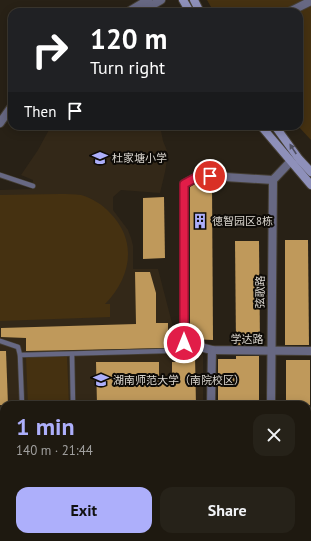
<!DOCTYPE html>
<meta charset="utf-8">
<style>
body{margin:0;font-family:"PT Sans","Noto Sans SC",sans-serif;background:#262219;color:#f1f3f6;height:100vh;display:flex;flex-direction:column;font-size:15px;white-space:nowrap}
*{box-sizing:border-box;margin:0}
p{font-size:13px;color:#a1a09f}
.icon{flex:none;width:22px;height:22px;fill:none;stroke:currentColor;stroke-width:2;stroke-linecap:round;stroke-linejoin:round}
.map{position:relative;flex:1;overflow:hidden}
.sheet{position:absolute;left:0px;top:401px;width:311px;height:140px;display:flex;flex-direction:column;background:#1e1910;border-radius:12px 12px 0 0;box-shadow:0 2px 10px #0003,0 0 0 1px #3c3830}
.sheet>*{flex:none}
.top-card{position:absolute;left:8px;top:8px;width:295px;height:122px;border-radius:12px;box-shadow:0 2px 10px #0003,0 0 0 1px #3c3830;background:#202124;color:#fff;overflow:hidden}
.pin{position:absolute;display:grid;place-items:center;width:34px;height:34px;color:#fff;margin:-17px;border:2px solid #fff;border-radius:50%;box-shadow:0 1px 4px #0007}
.me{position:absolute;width:44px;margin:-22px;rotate:0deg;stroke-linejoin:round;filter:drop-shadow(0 0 3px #0008)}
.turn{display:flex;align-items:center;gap:14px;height:84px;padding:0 16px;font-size:18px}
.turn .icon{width:52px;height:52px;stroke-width:2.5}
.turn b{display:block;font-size:28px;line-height:34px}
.then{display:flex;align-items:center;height:38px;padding:0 16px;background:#0003;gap:8px;font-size:15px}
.round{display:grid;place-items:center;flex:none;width:42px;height:42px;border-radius:12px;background:#262219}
.headline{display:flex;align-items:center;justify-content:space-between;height:68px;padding:0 16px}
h1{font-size:24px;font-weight:700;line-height:30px;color:#adaffb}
.button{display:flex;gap:8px;margin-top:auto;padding:8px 16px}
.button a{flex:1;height:46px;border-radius:12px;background:#adaffb;color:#111;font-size:16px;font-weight:700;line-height:46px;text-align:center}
.button a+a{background:#262219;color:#f1f3f6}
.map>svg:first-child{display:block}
</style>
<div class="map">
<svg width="311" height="541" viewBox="0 0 311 541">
<rect width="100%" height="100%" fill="#282116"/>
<polygon fill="#332818" points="51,126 160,126 163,141 168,153 165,172 160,193 121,190 113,197 113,210 128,230 131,238 133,246 133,269 158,269 180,354 203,354 203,405 4,405 4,537 307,537 307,486 311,486 311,541 0,541 0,190 32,189 33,180 21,175 38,150"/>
<g fill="#453111">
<polygon points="207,0 311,0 311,140 298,126 299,126 299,12 214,12"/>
<path d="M60 194C67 194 74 194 81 195 92 198 103 205 110 213 138 241 131 278 105 304H110V317L0 321V195Z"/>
<polygon points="67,356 69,405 28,405 26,357"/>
</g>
<g fill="#bf995b">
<polygon points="197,183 212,183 213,340 190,339 190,187"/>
<polygon points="164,197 165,258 143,259 143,198"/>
<polygon points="285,240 308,240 309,345 285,345"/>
<polygon points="235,241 259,241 260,345 236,345"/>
<polygon points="135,272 150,272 156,293 156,323 168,323 168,348 26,351 26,338 1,337 1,328 136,324"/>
<polygon points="0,351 6,351 8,405 0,405"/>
<polygon points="183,356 195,356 196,405 97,405 96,362 159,362 159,380 172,380 172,362 183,362"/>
<polygon points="236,356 259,356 259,405 218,405 218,359 236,359"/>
<rect x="286" y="360" width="24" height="45"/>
</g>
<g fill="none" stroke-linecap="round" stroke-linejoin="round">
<defs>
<g id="service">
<polyline points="0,175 33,186"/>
<polyline points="0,341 18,347 20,355 165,351"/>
<polyline points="72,354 73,405"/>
<polyline points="20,355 22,405"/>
<polyline points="307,489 311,489"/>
<polyline points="24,537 24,541"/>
<polyline points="70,537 71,541"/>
<polyline points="173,537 173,541"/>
<polyline points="128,541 133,537"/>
</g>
<g id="minor">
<polyline points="289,12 311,1"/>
<polyline points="290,162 273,180 210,176 197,177 184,184 184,343 212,350 311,351"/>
<polyline points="211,405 212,350"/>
<polyline points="271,405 273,180"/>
<polyline points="0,454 4,454"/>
<polyline points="307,479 311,479"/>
</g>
<g id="tertiary">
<polyline points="128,12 148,0"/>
<polyline points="140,12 161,0"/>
<polyline points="0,123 12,106"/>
</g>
<g id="secondary">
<polyline points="183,0 190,12"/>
<polyline points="194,0 200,12"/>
<polyline points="261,126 311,185"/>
<polyline points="275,126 299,159 311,172"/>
</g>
</defs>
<use href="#service" stroke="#443e34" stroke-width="6"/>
<use href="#minor" stroke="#443e34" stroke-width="10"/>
<use href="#tertiary" stroke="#443e34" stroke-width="10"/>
<use href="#secondary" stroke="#443e34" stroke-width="10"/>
<use href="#service" stroke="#676883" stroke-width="4.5"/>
<use href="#minor" stroke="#676883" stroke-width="8"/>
<use href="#tertiary" stroke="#676883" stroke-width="8"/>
<use href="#secondary" stroke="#8e90ba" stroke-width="8"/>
</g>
<defs><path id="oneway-solid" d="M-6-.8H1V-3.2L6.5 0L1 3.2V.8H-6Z"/></defs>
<use fill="#4e4e60" href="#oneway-solid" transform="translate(293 149) rotate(-123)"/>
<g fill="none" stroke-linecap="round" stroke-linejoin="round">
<defs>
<polyline id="route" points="184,343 184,184 197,177 210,176"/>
</defs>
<use href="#route" stroke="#92132f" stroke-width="10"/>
<use href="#route" stroke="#e11d48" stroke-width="7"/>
</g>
<defs>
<symbol id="school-bare" viewBox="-9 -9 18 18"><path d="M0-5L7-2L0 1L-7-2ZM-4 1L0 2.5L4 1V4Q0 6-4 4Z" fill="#adaffb" stroke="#0e0b07" stroke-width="2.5" paint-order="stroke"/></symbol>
<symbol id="building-bare" viewBox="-9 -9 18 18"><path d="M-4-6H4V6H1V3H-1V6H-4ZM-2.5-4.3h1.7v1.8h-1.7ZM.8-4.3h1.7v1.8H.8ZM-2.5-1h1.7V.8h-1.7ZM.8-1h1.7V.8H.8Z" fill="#adaffb" stroke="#0e0b07" stroke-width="2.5" paint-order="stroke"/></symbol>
<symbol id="university-bare" viewBox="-9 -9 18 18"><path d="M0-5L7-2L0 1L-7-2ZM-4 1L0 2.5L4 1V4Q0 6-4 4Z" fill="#adaffb" stroke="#0e0b07" stroke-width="2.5" paint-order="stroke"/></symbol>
</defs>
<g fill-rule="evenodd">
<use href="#school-bare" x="89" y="147" width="22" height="22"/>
<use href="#building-bare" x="189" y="210" width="22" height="22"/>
<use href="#university-bare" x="90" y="369" width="22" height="22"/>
</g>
<g text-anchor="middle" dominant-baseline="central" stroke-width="4" stroke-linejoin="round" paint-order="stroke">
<g font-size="11" fill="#dad6cf" stroke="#0e0b07" text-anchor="start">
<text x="112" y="158">杜家塘小学</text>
<text x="212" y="221">徳智园区8栋</text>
<text x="113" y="380">湖南师范大学（南院校区）</text>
</g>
<g font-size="11" fill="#dad6cf" stroke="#0e0b07">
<text transform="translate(260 292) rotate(-89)">弦歌路</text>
<text x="247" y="339">学达路</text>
</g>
</g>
</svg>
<div class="pin" style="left:210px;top:176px;background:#d93025"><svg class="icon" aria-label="arrive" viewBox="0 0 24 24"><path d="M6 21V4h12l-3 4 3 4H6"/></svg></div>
<svg class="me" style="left:184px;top:343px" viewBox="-20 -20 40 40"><circle r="17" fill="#e11d48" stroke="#fff" stroke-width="3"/><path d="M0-11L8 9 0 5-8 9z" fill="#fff"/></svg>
<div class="top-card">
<div class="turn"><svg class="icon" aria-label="right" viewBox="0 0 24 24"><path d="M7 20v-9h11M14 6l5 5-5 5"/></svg><div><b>120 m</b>Turn right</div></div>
<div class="then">Then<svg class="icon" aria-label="arrive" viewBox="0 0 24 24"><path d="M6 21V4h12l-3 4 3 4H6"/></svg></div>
</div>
<section class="sheet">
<div class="headline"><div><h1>1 min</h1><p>140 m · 21:44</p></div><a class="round"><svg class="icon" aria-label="close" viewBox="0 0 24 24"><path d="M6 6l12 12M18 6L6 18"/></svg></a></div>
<div class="button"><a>Exit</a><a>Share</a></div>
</section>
</div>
